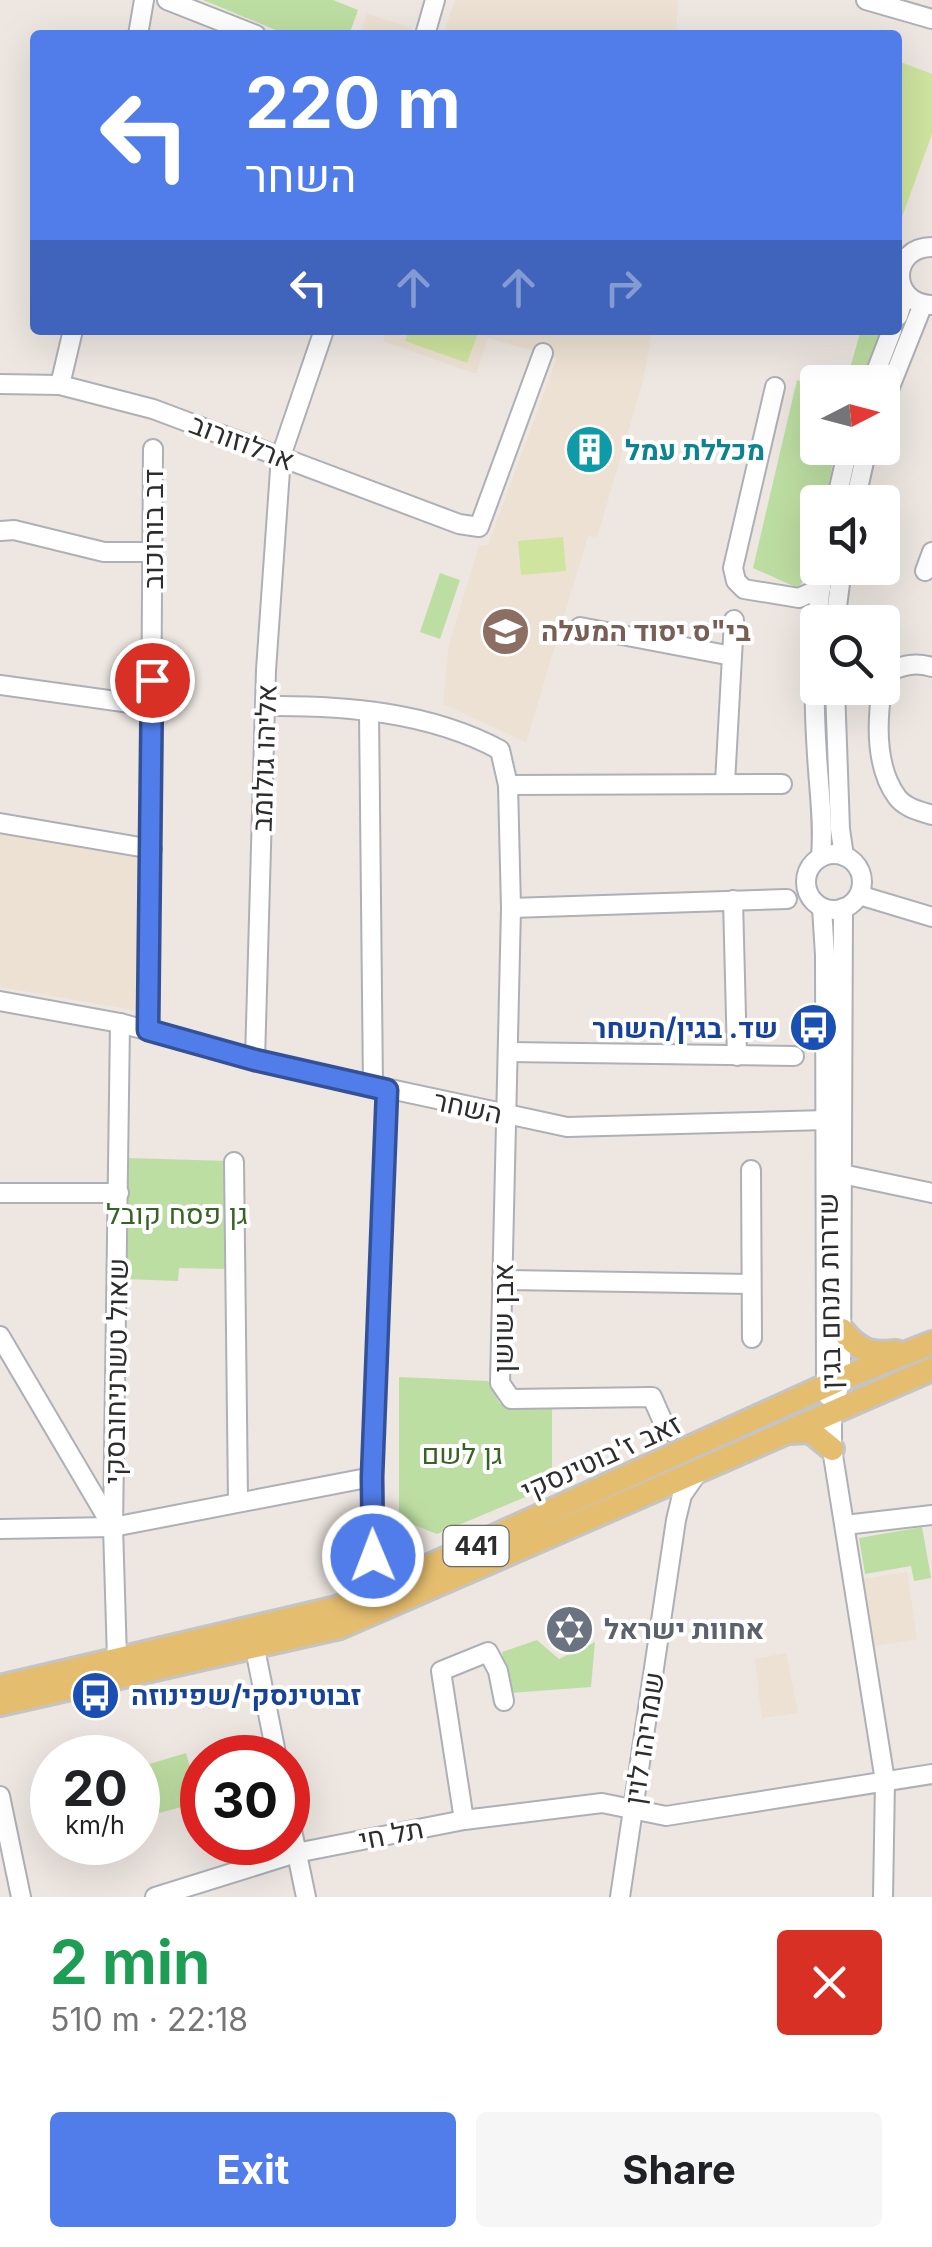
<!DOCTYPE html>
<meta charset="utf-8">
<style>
body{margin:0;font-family:Inter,Heebo,sans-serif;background:#f6f6f6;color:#202124;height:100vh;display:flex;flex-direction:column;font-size:38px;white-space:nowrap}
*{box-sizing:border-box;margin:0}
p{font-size:32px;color:#757577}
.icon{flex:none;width:55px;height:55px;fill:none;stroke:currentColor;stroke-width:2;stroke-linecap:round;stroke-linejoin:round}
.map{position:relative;height:1897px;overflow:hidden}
.panel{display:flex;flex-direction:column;background:#fff;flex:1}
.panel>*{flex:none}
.hud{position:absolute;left:30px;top:30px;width:872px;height:305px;border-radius:10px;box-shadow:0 10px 40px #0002;background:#507dea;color:#fff;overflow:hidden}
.needle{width:65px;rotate:84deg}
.controls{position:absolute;left:800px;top:365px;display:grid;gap:20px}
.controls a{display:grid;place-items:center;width:100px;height:100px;border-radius:10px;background:#fff;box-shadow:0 10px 40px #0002;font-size:50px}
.speed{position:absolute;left:30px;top:1735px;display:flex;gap:20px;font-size:50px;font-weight:700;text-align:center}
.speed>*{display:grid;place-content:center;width:130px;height:130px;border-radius:50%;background:#fff;box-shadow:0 10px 40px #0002;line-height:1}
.speed small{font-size:25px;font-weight:400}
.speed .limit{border:15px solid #d22;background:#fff;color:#111}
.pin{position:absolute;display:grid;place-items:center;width:85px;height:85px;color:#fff;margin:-42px;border:5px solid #fff;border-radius:50%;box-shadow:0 2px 10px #0007}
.me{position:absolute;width:110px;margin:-55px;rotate:359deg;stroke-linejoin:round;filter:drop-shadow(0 0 8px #0008)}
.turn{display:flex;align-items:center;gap:35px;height:210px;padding:0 50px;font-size:45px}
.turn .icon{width:130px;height:130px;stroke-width:2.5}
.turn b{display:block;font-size:70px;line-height:85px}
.lanes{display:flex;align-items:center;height:95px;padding:0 50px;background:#0003;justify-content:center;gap:50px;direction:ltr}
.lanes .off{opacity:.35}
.round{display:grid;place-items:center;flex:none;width:105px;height:105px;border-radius:10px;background:#f6f6f6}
.overview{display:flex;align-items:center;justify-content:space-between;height:170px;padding:0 50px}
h1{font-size:60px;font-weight:700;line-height:75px;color:#1e9e55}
.button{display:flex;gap:20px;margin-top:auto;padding:20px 50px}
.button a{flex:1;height:115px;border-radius:10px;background:#507dea;color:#fff;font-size:40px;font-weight:700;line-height:115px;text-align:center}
.button a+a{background:#f6f6f6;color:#202124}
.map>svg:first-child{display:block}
</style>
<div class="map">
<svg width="932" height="1897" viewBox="0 0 932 1897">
<rect width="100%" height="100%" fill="#ede6e1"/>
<g fill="#ece1d2">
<polygon points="455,0 678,0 676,35 443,35"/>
<polygon points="367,14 412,28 410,35 361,35"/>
<polygon points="387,330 652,330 643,381 597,537 588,536 526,742 443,704 449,644 479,546 488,545 557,358 488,338 476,374 383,341"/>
<polygon points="0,831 147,855 140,1011 0,987"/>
<polygon points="907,1572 917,1639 874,1646 863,1579"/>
<polygon points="786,1653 798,1713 762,1718 755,1659"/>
</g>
<g fill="#bddea2">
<polygon points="203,0 333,0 358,10 349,35 288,35"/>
<polygon points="861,330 881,330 860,382 846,382"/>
<polygon points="797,380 817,386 818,448 835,448 826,502 818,502 817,560 798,588 753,568"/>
<polygon points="440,573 460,580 440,639 420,632"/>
<polygon points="128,1158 229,1161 226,1269 179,1268 178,1281 125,1279"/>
<polygon points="399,1377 488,1381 500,1404 552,1406 552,1486 437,1534 399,1519"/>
<polygon points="922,1527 931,1578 914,1581 911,1566 865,1574 859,1538"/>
<polygon points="537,1640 559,1659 595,1642 591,1687 510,1693 502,1652"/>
<polygon points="186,1753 199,1802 156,1814 143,1766"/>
</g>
<g fill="#cee49f">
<polygon points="898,61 932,74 932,134 898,228"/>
<polygon points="409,330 479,330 467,363 405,341"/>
<polygon points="563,537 566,571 521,575 518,541"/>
</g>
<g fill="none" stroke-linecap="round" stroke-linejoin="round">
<defs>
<g id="minor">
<polyline points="167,0 256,35"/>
<polyline points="866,0 932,19"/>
<polyline points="138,35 144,0"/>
<polyline points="425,35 435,0"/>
<path d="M931 305C889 303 890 247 932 247"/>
<polyline points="898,316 905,294"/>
<polyline points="872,382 892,330"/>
<polyline points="0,384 60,385 153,409 459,524 479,527 543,353"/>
<polyline points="60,385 73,330"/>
<polyline points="775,387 733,568 736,581 744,589 799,598 821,588"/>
<polyline points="882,407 923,304"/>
<polyline points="836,502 848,448"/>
<polyline points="855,502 867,448"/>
<polyline points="0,531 14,530 104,552 153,552"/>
<polyline points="925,571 932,552"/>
<polyline points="835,622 842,568"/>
<polyline points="580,627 732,656"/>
<polyline points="0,685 152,706"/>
<path d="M882 687 888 672C904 665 915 662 932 667"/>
<polyline points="835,688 840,829 844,856"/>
<path d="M882 688C877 721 875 767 897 797 905 808 920 811 932 815"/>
<path d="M265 706C343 705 430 712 500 750L508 785 511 908 500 1383 511 1399 652 1397 667 1431"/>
<polyline points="369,712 373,1087"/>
<polyline points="725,783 734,620"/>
<polyline points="508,785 782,784"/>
<polyline points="0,823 152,849"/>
<circle cx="834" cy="882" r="28"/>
<path d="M821 857C824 823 819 790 817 755 813 694 813 628 824 568"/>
<polyline points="859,895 932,917"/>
<polyline points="733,900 737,1056"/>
<polyline points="511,908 787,899"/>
<polyline points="822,908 825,955 826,1386 828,1396"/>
<polyline points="843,908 841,1379 832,1411 832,1449 885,1781 883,1897"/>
<polyline points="0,1001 120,1023 255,1060 567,1127 826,1120"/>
<polyline points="149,1030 153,449"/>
<polyline points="508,1052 794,1056"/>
<polyline points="255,1060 266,670 281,456 324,330"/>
<polyline points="234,1162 238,1501"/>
<polyline points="751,1170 752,1338"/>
<polyline points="842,1174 932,1193"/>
<polyline points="0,1193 119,1193"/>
<polyline points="502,1280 751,1284"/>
<polyline points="0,1336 112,1526"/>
<polyline points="845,1525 932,1515"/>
<polyline points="0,1529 113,1527 372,1477"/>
<polyline points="371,1593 372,1477 387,1090"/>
<polyline points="252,1634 277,1758"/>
<polyline points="117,1659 113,1527 120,1023"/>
<polyline points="0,1796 21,1897"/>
<polyline points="288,1811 306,1897"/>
<polyline points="464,1820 441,1671 488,1652 498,1671 504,1701"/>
<polyline points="155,1897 296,1853 464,1820 602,1803 666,1816 932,1774"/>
<polyline points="620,1897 676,1520 682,1495 698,1472"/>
</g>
<g id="major">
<path d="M842 1330C858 1350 870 1355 896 1352"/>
<polyline points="789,1432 810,1431 832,1449"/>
<polyline points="0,1687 337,1608 841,1379 932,1343"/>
<polyline points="0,1704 340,1627 932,1369"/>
</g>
</defs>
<use href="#minor" stroke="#adb0b7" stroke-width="22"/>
<use href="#major" stroke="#c4c4c4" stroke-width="28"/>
<use href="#minor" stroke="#fff" stroke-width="18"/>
<use href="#major" stroke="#e5bd6e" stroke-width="22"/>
</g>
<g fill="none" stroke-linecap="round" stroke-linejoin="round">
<defs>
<polyline id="route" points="152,680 148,1030 255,1060 387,1090 372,1477 373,1556"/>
</defs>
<use href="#route" stroke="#345198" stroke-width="25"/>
<use href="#route" stroke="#507dea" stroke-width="18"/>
</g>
<defs>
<symbol id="building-disc" viewBox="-11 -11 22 22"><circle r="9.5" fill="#0f9aa8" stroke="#fff"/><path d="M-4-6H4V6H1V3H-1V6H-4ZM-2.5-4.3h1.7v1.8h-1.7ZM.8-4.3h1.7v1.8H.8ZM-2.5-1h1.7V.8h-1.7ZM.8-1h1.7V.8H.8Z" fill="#fff"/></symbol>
<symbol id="school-disc" viewBox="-11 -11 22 22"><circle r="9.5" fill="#8d6e63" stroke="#fff"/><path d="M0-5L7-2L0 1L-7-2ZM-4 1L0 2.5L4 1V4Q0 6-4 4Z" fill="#fff"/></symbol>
<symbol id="bus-disc" viewBox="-11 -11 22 22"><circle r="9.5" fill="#1a4fb4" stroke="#fff"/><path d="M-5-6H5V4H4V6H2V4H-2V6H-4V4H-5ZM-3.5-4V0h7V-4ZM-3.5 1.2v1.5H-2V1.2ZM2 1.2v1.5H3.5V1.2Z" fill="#fff"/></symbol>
<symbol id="synagogue-disc" viewBox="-11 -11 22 22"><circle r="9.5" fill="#6b7280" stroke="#fff"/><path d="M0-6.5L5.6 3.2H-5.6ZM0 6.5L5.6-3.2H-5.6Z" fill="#fff"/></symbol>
</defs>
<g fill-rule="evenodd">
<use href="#building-disc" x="562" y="422" width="55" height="55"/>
<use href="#school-disc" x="478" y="604" width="55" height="55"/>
<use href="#bus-disc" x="786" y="1000" width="55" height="55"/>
<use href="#synagogue-disc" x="542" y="1602" width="55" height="55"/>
<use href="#bus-disc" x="68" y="1668" width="55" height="55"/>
</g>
<g text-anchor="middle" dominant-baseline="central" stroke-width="8" stroke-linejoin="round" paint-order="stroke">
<rect fill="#fff" stroke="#6c6c6c" stroke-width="2.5" x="443.5" y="1526" width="65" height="40" rx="8"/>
<g font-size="25" font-weight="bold" fill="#2d2d2d">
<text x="476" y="1546">441</text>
</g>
<g font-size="28" fill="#2d2d2d" stroke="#fff">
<text transform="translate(242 442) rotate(21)">ארלוזורוב</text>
<text transform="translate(153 529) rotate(-90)">דב בורוכוב</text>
<text transform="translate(264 758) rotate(-88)">אליהו גולומב</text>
<text transform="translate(468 1107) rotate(12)">השחר</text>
<text transform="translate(829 1291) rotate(-91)">שדרות מנחם בגין</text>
<text transform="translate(503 1318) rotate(-90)">אבן שושן</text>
<text transform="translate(116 1371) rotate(-89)">שאול טשרניחובסקי</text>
<text transform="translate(601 1457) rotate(-24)">זאב ז'בוטינסקי</text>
<text transform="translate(644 1738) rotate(-81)">שמריהו לוין</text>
<text transform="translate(391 1834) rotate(-11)">תל חי</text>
</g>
<g font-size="28" font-weight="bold" fill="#0d838f" stroke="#fff" text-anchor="start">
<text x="625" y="450">מכללת עמל</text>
</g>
<g font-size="28" font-weight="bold" fill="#785e54" stroke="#fff" text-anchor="start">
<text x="541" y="631">בי"ס יסוד המעלה</text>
</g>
<g font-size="28" font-weight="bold" fill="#164399" stroke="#fff" text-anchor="end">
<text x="778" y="1028">שד. בגין/השחר</text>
<text x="131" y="1695" text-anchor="start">זבוטינסקי/שפינוזה</text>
</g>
<g font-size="28" fill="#366422" stroke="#fff">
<text x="177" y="1214">גן פסח קובל</text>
<text x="462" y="1454">גן לשם</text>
</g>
<g font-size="28" font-weight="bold" fill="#5b616d" stroke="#fff" text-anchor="start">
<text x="604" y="1629">אחוות ישראל</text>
</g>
</g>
</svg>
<div class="controls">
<a><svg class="needle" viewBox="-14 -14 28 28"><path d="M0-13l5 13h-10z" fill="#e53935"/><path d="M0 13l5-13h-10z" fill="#757577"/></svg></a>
<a><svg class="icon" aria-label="sound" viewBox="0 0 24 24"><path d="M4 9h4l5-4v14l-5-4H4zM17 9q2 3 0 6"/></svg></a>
<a><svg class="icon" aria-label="search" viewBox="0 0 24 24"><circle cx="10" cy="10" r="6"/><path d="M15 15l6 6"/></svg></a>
</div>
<div class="speed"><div>20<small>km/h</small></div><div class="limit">30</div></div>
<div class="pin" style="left:152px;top:680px;background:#d93025"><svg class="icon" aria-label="arrive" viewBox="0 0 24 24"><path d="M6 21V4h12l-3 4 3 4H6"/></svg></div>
<svg class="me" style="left:373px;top:1556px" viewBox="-20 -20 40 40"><circle r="17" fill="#507dea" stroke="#fff" stroke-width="3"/><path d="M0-11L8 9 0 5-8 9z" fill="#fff"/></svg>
<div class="hud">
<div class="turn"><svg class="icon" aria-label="left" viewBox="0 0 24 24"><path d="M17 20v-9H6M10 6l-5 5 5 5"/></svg><div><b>220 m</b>השחר</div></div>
<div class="lanes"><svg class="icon" aria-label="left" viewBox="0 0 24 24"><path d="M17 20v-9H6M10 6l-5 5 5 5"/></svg><svg class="icon off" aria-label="ahead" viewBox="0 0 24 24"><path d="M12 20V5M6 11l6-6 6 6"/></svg><svg class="icon off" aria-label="ahead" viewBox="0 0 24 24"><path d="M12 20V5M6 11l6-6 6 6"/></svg><svg class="icon off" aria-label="right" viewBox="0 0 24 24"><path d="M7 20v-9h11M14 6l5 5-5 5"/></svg></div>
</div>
</div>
<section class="panel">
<div class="overview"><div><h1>2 min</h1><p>510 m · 22:18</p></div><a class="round" style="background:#d93025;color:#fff"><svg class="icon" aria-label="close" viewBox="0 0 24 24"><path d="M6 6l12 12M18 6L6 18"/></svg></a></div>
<div class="button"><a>Exit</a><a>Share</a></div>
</section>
